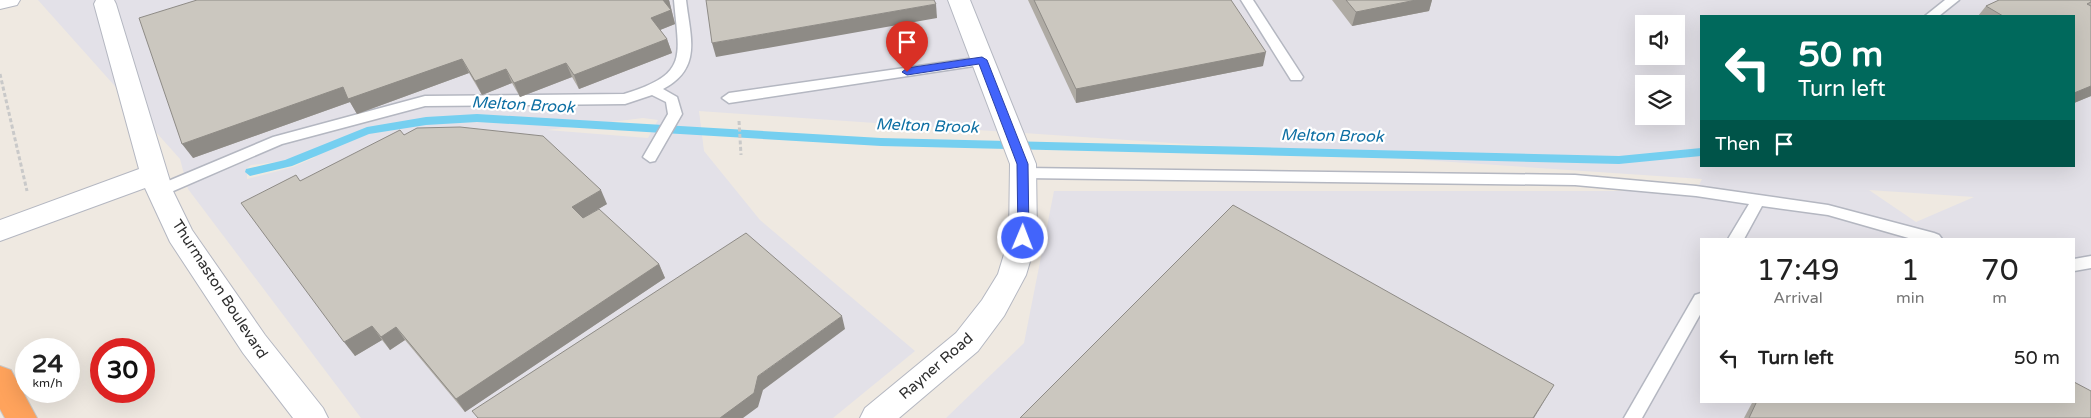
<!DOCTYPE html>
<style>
body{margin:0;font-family:"Varela Round",sans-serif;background:#f2f2f2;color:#222;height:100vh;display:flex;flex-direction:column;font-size:19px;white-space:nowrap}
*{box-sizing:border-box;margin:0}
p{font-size:16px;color:#767676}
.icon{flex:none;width:28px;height:28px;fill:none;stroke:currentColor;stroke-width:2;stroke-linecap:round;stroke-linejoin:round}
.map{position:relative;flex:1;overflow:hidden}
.panel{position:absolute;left:1700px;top:238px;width:375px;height:165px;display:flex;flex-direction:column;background:#fff;border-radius:0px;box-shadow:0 5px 20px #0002}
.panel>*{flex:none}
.guide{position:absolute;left:1700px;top:15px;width:375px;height:152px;border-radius:0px;box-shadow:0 5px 20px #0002;background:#00695c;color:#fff;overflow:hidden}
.buttons{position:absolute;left:1635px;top:15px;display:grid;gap:10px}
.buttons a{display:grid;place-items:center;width:50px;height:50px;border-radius:0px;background:#fff;box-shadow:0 5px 20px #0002;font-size:25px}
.speed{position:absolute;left:15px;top:338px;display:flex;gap:10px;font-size:25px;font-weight:700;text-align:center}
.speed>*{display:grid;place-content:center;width:65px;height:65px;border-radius:50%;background:#fff;box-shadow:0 5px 20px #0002;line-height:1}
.speed small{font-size:12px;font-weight:400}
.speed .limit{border:8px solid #d22;background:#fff;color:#111}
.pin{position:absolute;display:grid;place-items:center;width:42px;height:42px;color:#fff;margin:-51px -21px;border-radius:50% 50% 50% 0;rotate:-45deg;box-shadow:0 0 5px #0007}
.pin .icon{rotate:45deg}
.me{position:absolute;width:55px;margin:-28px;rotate:1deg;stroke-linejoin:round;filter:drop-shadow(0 0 4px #0008)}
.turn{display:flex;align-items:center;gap:18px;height:105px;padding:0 15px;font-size:22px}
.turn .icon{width:65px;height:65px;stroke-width:2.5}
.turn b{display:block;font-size:35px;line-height:42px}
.then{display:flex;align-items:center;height:48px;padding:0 15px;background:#0003;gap:10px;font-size:19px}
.eta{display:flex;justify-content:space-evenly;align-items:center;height:85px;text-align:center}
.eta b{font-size:30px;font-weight:600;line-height:35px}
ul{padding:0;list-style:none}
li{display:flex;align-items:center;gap:15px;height:70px;padding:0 15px}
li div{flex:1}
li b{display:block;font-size:19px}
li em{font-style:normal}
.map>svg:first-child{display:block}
</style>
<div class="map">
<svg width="2091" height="418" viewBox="0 0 2091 418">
<rect width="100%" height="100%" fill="#efe9e1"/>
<path fill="#e3e1e8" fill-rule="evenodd" d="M38 0H2091V418H946L1024 343 1054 191H1696L1702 179 699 111 704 151 760 220 915 351 833 418H361L188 189 180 159ZM1701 16H2074V166H1701ZM1644 24H1676V56H1644ZM1644 84H1676V116H1644ZM643 118 658 120 648 138 547 130ZM316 157 293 167 247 179V168L251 165ZM1869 190 1974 197 1916 222ZM1701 239H2074V401H1701Z"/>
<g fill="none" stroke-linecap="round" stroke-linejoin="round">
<polygon fill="#75cff0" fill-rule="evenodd" points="477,114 881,138 1619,156 1701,148 1701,156 1619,164 881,146 477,122 426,125 369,134 292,166 250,176 245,172 246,169 285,160 367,127 426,117"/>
<defs>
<g id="lane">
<path d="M674 0H686C690 36 703 68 663 89L677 97 682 114 655 161 650 162 643 157 668 114 666 102 652 95 625 104 425 106 282 144 164 195H154L152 191 154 187 273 137 425 96 624 94C689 74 679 58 674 0Z"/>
<polygon points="1241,0 1253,0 1303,77 1301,80 1291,80"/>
<polygon points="1945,0 1959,0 1939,16 1925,16"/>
<polygon points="982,57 987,58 989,61 987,64 729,103 722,98 729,93"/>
<polygon points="1024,168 1575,175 1696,186 1828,205 1934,233 1939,235 1942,239 1912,239 1828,215 1762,206 1744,239 1728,239 1749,204 1696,196 1575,185 1024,178 1017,173"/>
<polygon points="2091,256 2091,268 2074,271 2074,259"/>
<polygon points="1701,293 1701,313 1642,418 1624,418 1695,295"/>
</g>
<g id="street">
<polygon points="96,0 114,0 116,4 173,191 192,230 265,335 323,408 328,418 293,418 243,353 170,242 145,188 0,241 0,220 139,169 94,4"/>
<polygon points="948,0 970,0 1036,164 1037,238 1026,275 1004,316 978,351 899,418 860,418 865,408 956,333 982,300 998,274 1009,238 1010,164"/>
</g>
<polygon id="secondary" points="0,0 20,0 17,5 0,9"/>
<polygon id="highway" points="0,366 11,370 37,418 5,418 0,409"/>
</defs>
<use href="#lane" stroke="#b4b7c1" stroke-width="3"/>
<use href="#street" stroke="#b4b7c1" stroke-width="2"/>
<use href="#secondary" stroke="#b4b7c1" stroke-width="2"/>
<use href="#highway" stroke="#c9c9c9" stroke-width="2"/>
<g stroke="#c9c9c9" stroke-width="3" stroke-dasharray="4 2.5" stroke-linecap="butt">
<polyline points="0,74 27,191"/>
<polyline points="739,121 741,155"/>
</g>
<use href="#lane" fill="#fff" fill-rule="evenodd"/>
<use href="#street" fill="#fff" fill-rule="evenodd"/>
<use href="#secondary" fill="#fff" fill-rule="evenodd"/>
<use href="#highway" fill="#ffa35c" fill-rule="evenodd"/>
</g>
<g fill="#afaba4">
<polygon points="197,0 669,0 675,24 660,30 667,39 672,53 579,89 572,77 520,97 512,83 482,95 469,73 357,114 350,102 193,158"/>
<polygon points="1028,0 1231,0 1263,66 1076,103"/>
<polygon points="1332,0 1432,0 1429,11 1352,26"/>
<polygon points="1999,0 2091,0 2091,96 2074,103 2074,16 1978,16 1986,6"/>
<polygon points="404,135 607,204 591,213 659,264 665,278 465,412 405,340 390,350 382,340 355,356 300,181"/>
<polygon points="1753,401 2074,401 2091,418 1744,418"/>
</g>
<g fill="#8e8b86">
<polygon points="662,0 669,0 675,24 655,32 651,18"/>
<polygon points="1416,0 1432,0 1429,11 1352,26 1356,12"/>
<polygon points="936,4 937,18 716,57 712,43"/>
<polygon points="667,39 672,53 579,89 574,75"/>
<polygon points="1266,52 1263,66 1076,103 1076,89"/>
<polygon points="462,59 469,73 357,114 350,102 193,158 182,144 343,87"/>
<polygon points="566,63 572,77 520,97 514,83"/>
<polygon points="506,69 512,83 482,95 475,81"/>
<polygon points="2091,86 2091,96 2074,103 2074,93"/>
<polygon points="601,190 607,204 578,221 572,207"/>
<polygon points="659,264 665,278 465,412 456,399"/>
<polygon points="842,316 845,329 763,390 758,407 743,418 720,418 758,376"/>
<polygon points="372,326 382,340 355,356 344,342"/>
<polygon points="396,327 405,340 390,350 381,337"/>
<polygon points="1554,385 1534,418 1533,418"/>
</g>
<g fill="#cbc7bf" stroke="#8e8b86">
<polygon points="197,0 663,0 671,10 651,18 667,39 574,75 566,63 514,83 506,69 475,81 462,59 348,99 343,87 182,144 139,18"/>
<polygon points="706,0 934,0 936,4 712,43"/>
<polygon points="1034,0 1231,0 1266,52 1076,89"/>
<polygon points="1346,0 1416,0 1356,12"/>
<polygon points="1999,0 2091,0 2091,2 2087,4 2091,6 2091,86 2074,93 2074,16 2003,16 1986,6"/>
<polygon points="460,127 543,136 601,190 572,207 583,218 599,209 659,264 456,399 396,327 381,337 372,326 344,342 241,203 296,175 300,181 400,130 404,135 417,128"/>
<polygon points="1233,205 1554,385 1533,418 1020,418"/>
<polygon points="746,233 842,316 758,376 754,393 720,418 478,418 472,411"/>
<polygon points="2074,382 2091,391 2091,418 1749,418 1757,401 2074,401"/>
</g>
<polygon fill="#4264fb" stroke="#2b41a3" points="982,57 987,60 1028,164 1029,238 1023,242 1018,238 1017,164 979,64 907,75 902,72 907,68"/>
<g text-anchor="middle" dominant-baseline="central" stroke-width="4.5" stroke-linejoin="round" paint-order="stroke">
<g font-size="15" fill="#2e2e2e" stroke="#fff">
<text transform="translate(220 289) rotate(57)">Thurmaston Boulevard</text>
<text transform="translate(936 366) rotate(-41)">Rayner Road</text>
</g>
<g font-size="16" font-style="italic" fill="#0d6fa3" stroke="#fff">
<text transform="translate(523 105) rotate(3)">Melton Brook</text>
<text transform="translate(927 126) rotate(2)">Melton Brook</text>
<text transform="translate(1332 136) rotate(1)">Melton Brook</text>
</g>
</g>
</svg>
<div class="buttons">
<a><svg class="icon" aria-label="sound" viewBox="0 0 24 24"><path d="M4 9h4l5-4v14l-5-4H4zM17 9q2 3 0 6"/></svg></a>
<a><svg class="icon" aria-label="layers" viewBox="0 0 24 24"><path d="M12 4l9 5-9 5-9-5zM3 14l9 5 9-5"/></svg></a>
</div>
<div class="speed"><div>24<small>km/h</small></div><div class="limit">30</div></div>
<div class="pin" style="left:907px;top:72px;background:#d93025"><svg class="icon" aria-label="arrive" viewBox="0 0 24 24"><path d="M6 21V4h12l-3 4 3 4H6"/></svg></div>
<svg class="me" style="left:1023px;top:238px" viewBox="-20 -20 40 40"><circle r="17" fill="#4264fb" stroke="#fff" stroke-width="3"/><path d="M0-11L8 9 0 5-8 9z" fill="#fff"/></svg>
<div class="guide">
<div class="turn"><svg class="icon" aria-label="left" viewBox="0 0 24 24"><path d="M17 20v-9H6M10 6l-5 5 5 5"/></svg><div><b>50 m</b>Turn left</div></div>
<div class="then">Then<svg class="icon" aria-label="arrive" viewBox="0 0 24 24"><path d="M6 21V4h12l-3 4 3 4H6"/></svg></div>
</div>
<section class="panel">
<div class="eta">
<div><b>17:49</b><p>Arrival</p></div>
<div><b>1</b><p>min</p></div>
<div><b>70</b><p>m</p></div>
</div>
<ul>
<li><svg class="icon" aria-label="left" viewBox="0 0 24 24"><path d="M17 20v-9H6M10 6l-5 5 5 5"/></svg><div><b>Turn left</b></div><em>50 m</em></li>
</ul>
</section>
</div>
